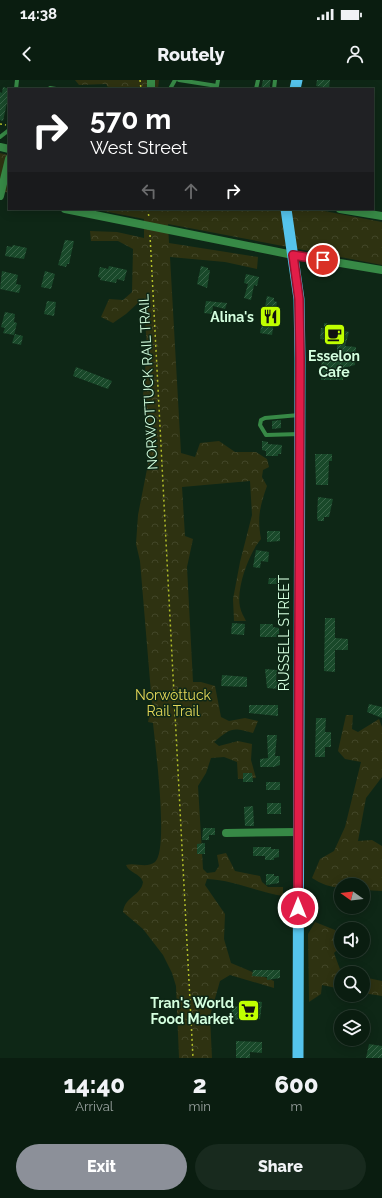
<!DOCTYPE html>
<style>
body{margin:0;font-family:Raleway,sans-serif;background:#182a1e;color:#f1f3f6;height:100vh;display:flex;flex-direction:column;font-size:15px;white-space:nowrap}
*{box-sizing:border-box;margin:0}
p{font-size:13px;color:#99a29f}
.icon{flex:none;width:22px;height:22px;fill:none;stroke:currentColor;stroke-width:2;stroke-linecap:round;stroke-linejoin:round}
.map{position:relative;height:978px;overflow:hidden}
.panel{display:flex;flex-direction:column;background:#0a1d10;flex:1}
.panel>*{flex:none}
.banner{position:absolute;left:8px;top:8px;width:366px;height:122px;border-radius:0px;box-shadow:0 2px 10px #0003,0 0 0 1px #2a3b30;background:#202124;color:#fff;overflow:hidden}
.needle{width:26px;rotate:284deg}
.tools{position:absolute;left:334px;top:798px;display:grid;gap:8px}
.tools a{display:grid;place-items:center;width:36px;height:36px;border-radius:50%;background:#0a1d10;box-shadow:0 2px 10px #0003,0 0 0 1px #2a3b30;font-size:20px}
.pin{position:absolute;display:grid;place-items:center;width:34px;height:34px;color:#fff;margin:-17px;border:2px solid #fff;border-radius:50%;box-shadow:0 1px 4px #0007}
.me{position:absolute;width:44px;margin:-22px;rotate:0deg;stroke-linejoin:round;filter:drop-shadow(0 0 3px #0008)}
.turn{display:flex;align-items:center;gap:14px;height:84px;padding:0 16px;font-size:18px}
.turn .icon{width:52px;height:52px;stroke-width:2.5}
.turn b{display:block;font-size:28px;line-height:34px}
.lanes{display:flex;align-items:center;height:38px;padding:0 16px;background:#0003;justify-content:center;gap:20px;direction:ltr}
.lanes .off{opacity:.35}
.eta{display:flex;justify-content:space-evenly;align-items:center;height:68px;text-align:center}
.eta b{font-size:24px;font-weight:800;line-height:28px}
.primary-button{display:flex;gap:8px;margin-top:auto;padding:8px 16px}
.primary-button a{flex:1;height:46px;border-radius:24px;background:#8c9099;color:#fff;font-size:16px;font-weight:800;line-height:46px;text-align:center}
.primary-button a+a{background:#182a1e;color:#f1f3f6}
.status{display:flex;justify-content:space-between;align-items:center;height:28px;padding:0 20px;background:#0a1d10;direction:ltr}
.status svg{height:11px;fill:currentColor}
header{display:flex;justify-content:space-between;align-items:center;height:52px;padding:0 16px;background:#0a1d10;font-size:18px;font-weight:800}
.map>svg:first-child{display:block}
</style>
<div class="status"><b>14:38</b><svg viewBox="0 0 49 12"><path d="M0 12V9h3v3zM5 12V6h3v6zM10 12V3h3v9zM15 12V0h3v12zM26 1h20v11H26zM47 4h2v5h-2z"/></svg></div>
<header><svg class="icon" aria-label="back" viewBox="0 0 24 24"><path d="M15 5l-7 7 7 7"/></svg>Routely<svg class="icon" aria-label="person" viewBox="0 0 24 24"><circle cx="12" cy="8" r="4"/><path d="M4 21q1-7 8-7t8 7"/></svg></header>
<div class="map">
<svg width="382" height="978" viewBox="0 0 382 978">
<defs>
<pattern id="forest-crowns" width="20" height="18" patternUnits="userSpaceOnUse"><rect width="20" height="18" fill="#2e3211"/><path d="M2 6a3 3 0 1 1 6 0M12 15a3 3 0 1 1 6 0" fill="none" stroke="#424628"/></pattern>
<pattern id="building-hatch" width="6" height="6" patternUnits="userSpaceOnUse"><rect width="6" height="6" fill="#19492a"/><path d="M-1 1l2-2M0 6l6-6M5 7l2-2" fill="none" stroke="#3a6448"/></pattern>
</defs>
<rect width="100%" height="100%" fill="#0e2716"/>
<g fill="url(#forest-crowns)">
<polygon points="75,0 159,0 158,9 109,9 106,4 79,5"/>
<polygon points="0,73 9,75 9,113 0,111"/>
<path d="M93 129H314L382 142V185L168 144 169 163 258 177 257 189 225 182 170 177 181 373 195 377 200 363 219 361 235 372H256L267 379 269 387 263 390 262 397 267 406C260 426 257 437 261 459 249 473 236 508 240 527 241 532 244 537 246 541H234L233 519 240 482 252 435 250 401 182 407 185 456 193 459 187 487 193 602H201L215 606 221 637 229 641 245 638 258 641 253 653C232 647 231 648 214 662L219 666 238 661 252 664 251 680 256 698 238 699 237 682 224 677 211 678 206 693 198 706 203 789 207 793 215 792 219 786 217 775 226 773 235 791 260 796 262 802 268 807H283V816C258 812 233 800 207 799L205 805 225 834 224 859 231 883 274 901V908L230 895 220 901 210 936 212 978H179L176 906 172 893 163 875 143 849 123 832C125 816 141 816 143 802 140 793 129 793 126 785 135 782 146 789 155 782 169 770 155 664 153 643L148 642 152 625 140 481 136 464 138 435 148 384 143 316 147 267 144 228 139 222 126 234 113 243 101 237 109 219 123 220 132 212 133 169 118 161H91L90 151 117 152 144 158V139Z"/>
<path d="M346 635H353L352 649 358 652 379 639 382 647V697L366 718 358 761 372 760 382 766V811L363 810V805H341V808C330 807 321 804 312 798L320 779 334 771 345 747 361 682 345 679 338 671Z"/>
<polygon points="315,842 335,850 341,856 341,866 334,873 341,892 346,893 341,893 341,909 322,905 321,914 309,922 308,854"/>
<polygon points="363,897 382,901 382,916 363,913"/>
</g>
<g fill="url(#building-hatch)">
<polygon points="263,0 271,0 269,9 261,9"/>
<polygon points="317,0 330,0 329,8 316,6"/>
<polygon points="3,7 10,9 3,41 0,40 0,12 2,13"/>
<polygon points="65,160 74,161 69,184 67,184 66,187 58,185"/>
<polygon points="13,165 27,168 24,179 5,176 7,166 12,167"/>
<polygon points="109,186 127,190 124,201 117,199 116,203 100,200 101,198 98,197 100,187 108,189"/>
<polygon points="201,186 208,188 208,190 210,190 207,208 197,204"/>
<polygon points="2,191 18,195 16,204 21,205 19,213 0,209"/>
<polygon points="45,191 55,194 51,209 41,207"/>
<polygon points="246,194 259,197 257,206 254,205 251,220 244,218 248,204 244,203"/>
<polygon points="267,216 274,218 274,221 277,222 272,255 260,253"/>
<polygon points="47,221 56,222 54,236 44,234"/>
<polygon points="206,221 227,223 225,229 213,226 212,234 204,233"/>
<polygon points="5,232 15,234 14,242 17,243 14,255 3,253 5,248 1,247"/>
<polygon points="324,243 335,245 338,249 349,252 345,266 356,267 355,285 343,288 343,300 321,300 322,272 337,273 337,261 320,259 321,248 324,248"/>
<polygon points="15,254 23,256 21,265 12,263"/>
<polygon points="76,287 112,301 108,309 73,296"/>
<polygon points="281,340 281,348 272,349 272,341"/>
<polygon points="262,361 268,362 268,364 282,365 281,374 278,374 278,376 266,376 266,371 262,370"/>
<polygon points="315,374 332,374 332,381 329,381 328,405 316,405"/>
<polygon points="318,417 333,419 329,437 324,437 324,441 318,441 317,437"/>
<polygon points="267,451 280,451 280,461 267,462"/>
<polygon points="256,470 269,472 268,482 261,481 260,488 253,487"/>
<polygon points="269,498 280,498 280,504 268,504"/>
<polygon points="325,538 335,538 335,558 348,559 348,570 335,570 335,592 324,591"/>
<polygon points="232,543 245,544 244,555 231,554"/>
<polygon points="260,544 273,544 273,547 279,548 279,557 260,557"/>
<polygon points="265,589 277,590 276,601 279,601 278,609 267,608"/>
<polygon points="222,595 247,597 247,607 221,606"/>
<polygon points="369,624 382,627 382,638 367,632"/>
<polygon points="249,625 278,625 278,636 249,633"/>
<polygon points="316,638 326,638 325,652 331,652 331,667 325,667 325,677 315,677"/>
<polygon points="267,655 277,655 275,676 280,676 280,685 274,687 260,687 260,679 268,678"/>
<polygon points="243,693 252,693 253,702 243,702"/>
<rect x="266" y="702" width="14" height="8"/>
<rect x="267" y="723" width="14" height="11"/>
<polygon points="253,726 254,746 245,746 244,727"/>
<polygon points="203,748 215,748 215,755 209,755 209,760 202,760"/>
<polygon points="205,763 205,774 197,774 197,764"/>
<polygon points="253,767 271,767 271,769 279,769 279,777 274,778 274,780 265,780 265,776 253,776"/>
<polygon points="266,794 274,794 274,796 279,796 279,803 266,805"/>
<polygon points="253,890 280,890 280,898 267,900 267,897 252,896"/>
<polygon points="243,920 262,922 260,939 250,938 250,941 231,939 232,926 242,927"/>
<polygon points="236,961 262,962 262,973 250,972 250,978 236,978"/>
<polygon points="369,964 382,966 382,978 366,978"/>
</g>
<g fill="none" stroke-linecap="round" stroke-linejoin="round">
<g stroke="#b2bf29" stroke-width="1.5" stroke-dasharray="2 3" stroke-linecap="butt">
<polyline points="140,0 141,9"/>
<polyline points="0,44 6,45"/>
<polyline points="148,129 149,139"/>
<polyline points="150,155 193,978"/>
</g>
<g stroke="#378946" stroke-width="4">
<polyline points="179,0 217,6 218,0"/>
<polyline points="50,8 56,9"/>
<polyline points="16,9 17,0"/>
<polyline points="170,9 175,0"/>
<polyline points="256,9 258,0"/>
<polyline points="274,9 275,0"/>
<polyline points="0,57 9,50"/>
<polyline points="299,335 265,338 261,340 260,345 266,355 300,354"/>
</g>
<g stroke="#378946" stroke-width="8">
<polyline points="151,9 151,0"/>
<polyline points="0,67 9,69"/>
<polyline points="0,116 9,79"/>
<polyline points="65,129 293,175 382,190"/>
<polyline points="340,129 382,136"/>
<polyline points="226,753 298,752"/>
</g>
<g stroke="#55c4ec" stroke-width="11">
<polyline points="295,9 297,0"/>
<polyline points="286,129 299,219 300,279 298,978"/>
</g>
</g>
<g fill="none" stroke-linecap="round" stroke-linejoin="round">
<defs>
<polyline id="route" points="298,828 300,279 299,219 293,175 323,180"/>
</defs>
<use href="#route" stroke="#92132f" stroke-width="10"/>
<use href="#route" stroke="#e11d48" stroke-width="7"/>
</g>
<defs>
<symbol id="restaurant-square" viewBox="-11 -11 22 22"><rect x="-9" y="-9" width="18" height="18" rx="4" fill="#c0ff00" stroke="#0e2716"/><path d="M-5-6h1v4h1v-4h1v4h1v-4h1v5L-1.5 .5V6h-2V.5L-5-1ZM5-6V6H3V1.5H1.5Q1.5-4 5-6Z" fill="#111"/></symbol>
<symbol id="cafe-square" viewBox="-11 -11 22 22"><rect x="-9" y="-9" width="18" height="18" rx="4" fill="#c0ff00" stroke="#0e2716"/><path d="M-5.5-4.5H6V0H3Q3 3.5 0 3.5H-2.5Q-5.5 3.5-5.5 0ZM3-3.2v2h1.7v-2ZM-6 4.5H4V6H-6Z" fill="#111"/></symbol>
<symbol id="supermarket-square" viewBox="-11 -11 22 22"><rect x="-9" y="-9" width="18" height="18" rx="4" fill="#c0ff00" stroke="#0e2716"/><path d="M-6-5.5h2.5l.6 2H6L4.5 2H-2.5L-4.4-4H-6ZM-1.5 3.2a1.3 1.3 0 1 0 .1 0ZM3 3.2a1.3 1.3 0 1 0 .1 0Z" fill="#111"/></symbol>
</defs>
<g fill-rule="evenodd">
<use href="#restaurant-square" x="258" y="224" width="25" height="25"/>
<use href="#cafe-square" x="322" y="242" width="25" height="25"/>
<use href="#supermarket-square" x="236" y="918" width="25" height="25"/>
</g>
<g text-anchor="middle" dominant-baseline="central" stroke-width="3" stroke-linejoin="round" paint-order="stroke">
<g font-size="14" font-weight="bold" fill="#d4ffdf" stroke="#0e2716" text-anchor="end">
<text x="254" y="237">Alina's</text>
<text x="334" y="276" text-anchor="middle">Esselon<tspan x="334" dy="16">Cafe</tspan></text>
<text x="234" y="923">Tran's World<tspan x="234" dy="16">Food Market</tspan></text>
</g>
<g font-size="14" fill="#d4ffdf" stroke="#0e2716">
<text transform="translate(148 302) rotate(-93)">NORWOTTUCK RAIL TRAIL</text>
<text transform="translate(284 553) rotate(-90)">RUSSELL STREET</text>
</g>
<g font-size="14" fill="#e6d859" stroke="#0e2716">
<text x="173" y="615">Norwottuck<tspan x="173" dy="16">Rail Trail</tspan></text>
</g>
</g>
</svg>
<div class="tools">
<a><svg class="needle" viewBox="-14 -14 28 28"><path d="M0-13l5 13h-10z" fill="#e53935"/><path d="M0 13l5-13h-10z" fill="#99a29f"/></svg></a>
<a><svg class="icon" aria-label="sound" viewBox="0 0 24 24"><path d="M4 9h4l5-4v14l-5-4H4zM17 9q2 3 0 6"/></svg></a>
<a><svg class="icon" aria-label="search" viewBox="0 0 24 24"><circle cx="10" cy="10" r="6"/><path d="M15 15l6 6"/></svg></a>
<a><svg class="icon" aria-label="layers" viewBox="0 0 24 24"><path d="M12 4l9 5-9 5-9-5zM3 14l9 5 9-5"/></svg></a>
</div>
<div class="pin" style="left:323px;top:180px;background:#d93025"><svg class="icon" aria-label="arrive" viewBox="0 0 24 24"><path d="M6 21V4h12l-3 4 3 4H6"/></svg></div>
<svg class="me" style="left:298px;top:828px" viewBox="-20 -20 40 40"><circle r="17" fill="#e11d48" stroke="#fff" stroke-width="3"/><path d="M0-11L8 9 0 5-8 9z" fill="#fff"/></svg>
<div class="banner">
<div class="turn"><svg class="icon" aria-label="right" viewBox="0 0 24 24"><path d="M7 20v-9h11M14 6l5 5-5 5"/></svg><div><b>570 m</b>West Street</div></div>
<div class="lanes"><svg class="icon off" aria-label="left" viewBox="0 0 24 24"><path d="M17 20v-9H6M10 6l-5 5 5 5"/></svg><svg class="icon off" aria-label="ahead" viewBox="0 0 24 24"><path d="M12 20V5M6 11l6-6 6 6"/></svg><svg class="icon" aria-label="right" viewBox="0 0 24 24"><path d="M7 20v-9h11M14 6l5 5-5 5"/></svg></div>
</div>
</div>
<section class="panel">
<div class="eta">
<div><b>14:40</b><p>Arrival</p></div>
<div><b>2</b><p>min</p></div>
<div><b>600</b><p>m</p></div>
</div>
<div class="primary-button"><a>Exit</a><a>Share</a></div>
</section>
